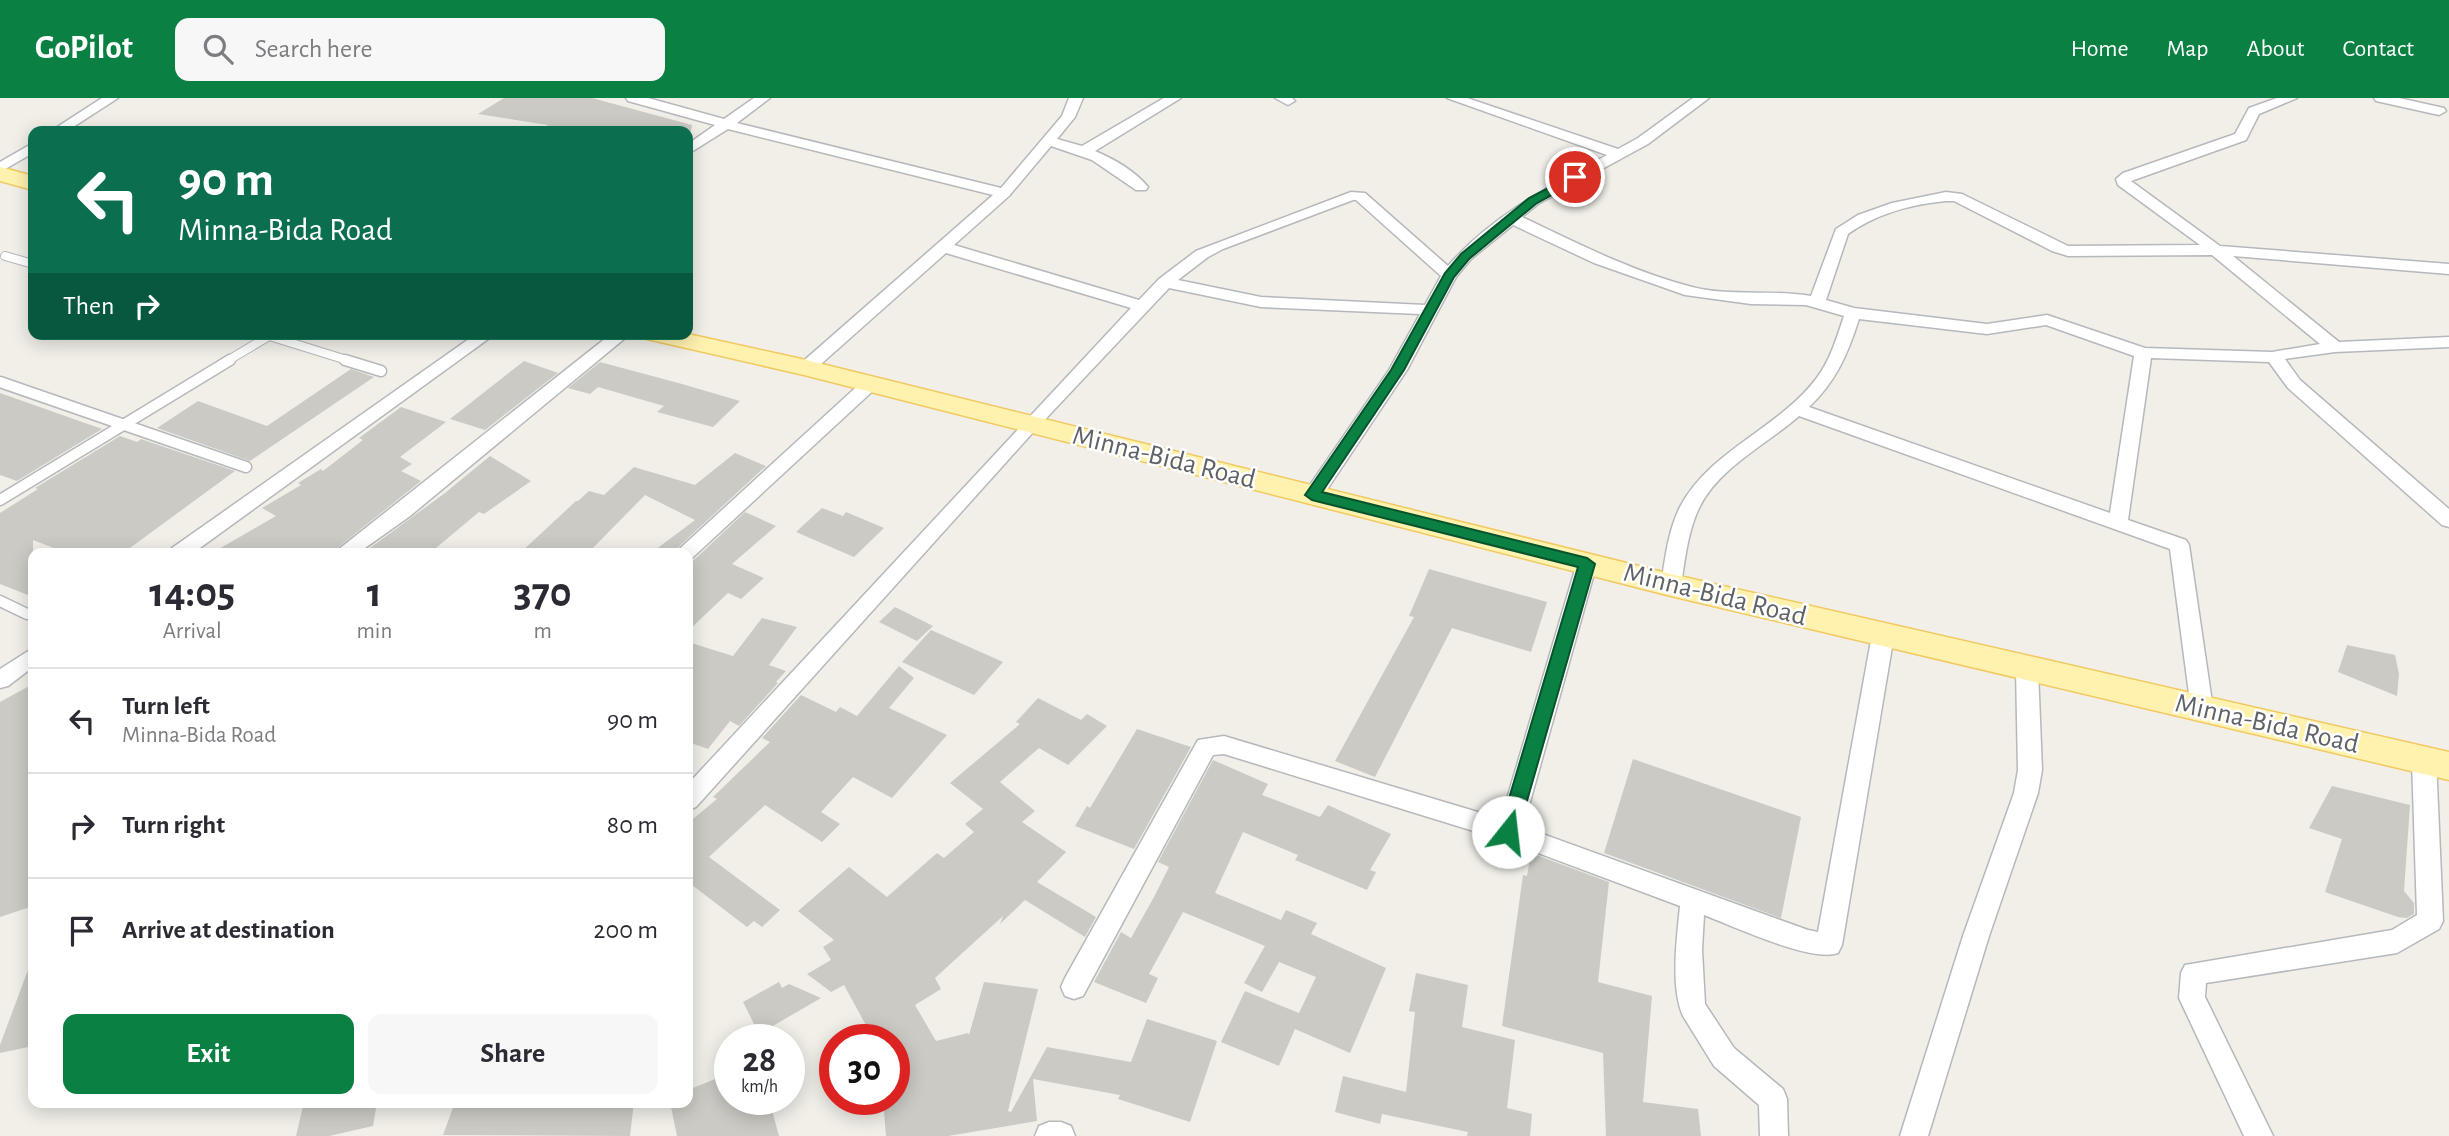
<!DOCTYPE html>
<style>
body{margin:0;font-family:"Alegreya Sans",sans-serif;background:#f7f7f7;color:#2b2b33;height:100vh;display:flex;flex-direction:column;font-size:26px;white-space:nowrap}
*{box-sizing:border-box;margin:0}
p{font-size:23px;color:#7c7c81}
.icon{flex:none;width:38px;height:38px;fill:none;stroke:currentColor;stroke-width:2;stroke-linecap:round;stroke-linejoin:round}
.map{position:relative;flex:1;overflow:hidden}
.panel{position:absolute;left:28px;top:450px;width:665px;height:560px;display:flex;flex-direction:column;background:#fff;border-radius:14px;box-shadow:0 4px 18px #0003}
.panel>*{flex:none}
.hud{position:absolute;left:28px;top:28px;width:665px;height:214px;border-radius:14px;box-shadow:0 4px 18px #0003;background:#0b6e4f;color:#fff;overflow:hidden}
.speed{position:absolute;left:714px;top:926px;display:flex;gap:14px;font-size:35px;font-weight:700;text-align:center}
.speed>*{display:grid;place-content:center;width:91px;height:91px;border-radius:50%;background:#fff;box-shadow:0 4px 18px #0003;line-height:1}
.speed small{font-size:18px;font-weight:400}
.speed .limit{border:10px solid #d22;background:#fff;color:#111}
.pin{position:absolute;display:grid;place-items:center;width:60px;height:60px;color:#fff;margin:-30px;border:4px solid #fff;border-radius:50%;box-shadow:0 2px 7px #0007}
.me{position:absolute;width:77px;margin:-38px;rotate:16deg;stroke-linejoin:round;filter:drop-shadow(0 0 5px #0008)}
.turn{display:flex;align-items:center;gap:24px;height:147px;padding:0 35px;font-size:32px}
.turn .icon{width:91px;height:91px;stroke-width:2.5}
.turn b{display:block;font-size:49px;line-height:60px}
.then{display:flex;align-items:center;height:66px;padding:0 35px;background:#0003;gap:14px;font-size:26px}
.eta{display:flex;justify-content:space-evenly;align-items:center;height:119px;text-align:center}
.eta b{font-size:42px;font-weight:600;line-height:49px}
.primary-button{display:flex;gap:14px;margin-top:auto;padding:14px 35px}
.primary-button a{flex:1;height:80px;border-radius:14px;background:#0b8043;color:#fff;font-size:28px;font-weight:600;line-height:80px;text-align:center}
.primary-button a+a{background:#f7f7f7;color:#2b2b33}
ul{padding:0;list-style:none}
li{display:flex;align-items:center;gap:21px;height:105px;padding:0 35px;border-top:2px solid #e1e1e2}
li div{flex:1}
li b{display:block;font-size:26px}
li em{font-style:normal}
header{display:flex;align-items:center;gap:42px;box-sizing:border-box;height:98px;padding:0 35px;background:#0b8043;color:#fff}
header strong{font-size:33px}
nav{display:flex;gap:38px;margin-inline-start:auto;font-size:24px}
.search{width:490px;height:63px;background:#f7f7f7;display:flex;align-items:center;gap:18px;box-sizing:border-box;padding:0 24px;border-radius:14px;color:#7c7c81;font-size:26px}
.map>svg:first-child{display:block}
</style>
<header>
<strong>GoPilot</strong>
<div class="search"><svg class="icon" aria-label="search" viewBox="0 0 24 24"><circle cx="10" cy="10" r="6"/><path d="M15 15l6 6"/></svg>Search here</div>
<nav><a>Home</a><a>Map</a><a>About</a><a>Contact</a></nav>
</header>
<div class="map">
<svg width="2449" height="1038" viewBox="0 0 2449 1038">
<rect width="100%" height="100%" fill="#f1efe8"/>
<g fill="#cccac5">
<polygon points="504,0 592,0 692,27 691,33 540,33 548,27 478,16"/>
<polygon points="524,263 558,275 485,332 450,321"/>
<polygon points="600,264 682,286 740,303 713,329 657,314 664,308 598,289 590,296 568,290"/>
<polygon points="351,271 374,279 250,363 157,330 198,303 267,328"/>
<polygon points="0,295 102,331 17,383 0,377"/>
<polygon points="401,309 446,324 400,359 412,366 401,373 421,383 331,455 212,455 276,418 262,410 301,387 298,385 321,371 323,373 363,342 359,340"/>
<polygon points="120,338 137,344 141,341 235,373 123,455 67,455 33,442 33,499 0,486 0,415 38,391 35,390"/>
<polygon points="735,355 766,368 672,455 651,455 695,422 645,397 588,455 520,455 576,403 578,403 589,393 604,397 634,369 695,387"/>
<polygon points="490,358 531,383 484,416 479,414 430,455 363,455 445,395"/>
<polygon points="822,410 843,418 846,414 884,430 854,459 796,434"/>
<polygon points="745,414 776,428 732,466 764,480 741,501 728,495 688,533 688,463 694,462"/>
<polygon points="1429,471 1547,504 1531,554 1452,530 1375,679 1335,663 1414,519 1409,518"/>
<polygon points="895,509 933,528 917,543 879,524"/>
<polygon points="762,520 797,529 769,567 786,573 776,584 778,585 739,628 730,623 708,651 688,644 688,544 733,558"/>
<polygon points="931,532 1003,564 974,597 902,564"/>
<polygon points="2347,547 2395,557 2399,576 2397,598 2338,574"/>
<polygon points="899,568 914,580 889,610 947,637 892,700 853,679 821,714 840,726 822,744 765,707 709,759 780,812 762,829 754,823 747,829 688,784 688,725 717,701 713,699 770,644 762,640 801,597 836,614 840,609 857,618"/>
<polygon points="33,586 33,808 0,819 0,604"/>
<polygon points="1038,600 1081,622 1087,616 1107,628 1068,667 1039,650 1000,684 1035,713 1022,724 1066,754 1037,784 1096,819 1085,839 1025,802 1000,826 1003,818 935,880 941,891 915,907 936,943 968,935 969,937 984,884 1038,891 1008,1013 1011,1014 1047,949 1131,964 1147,921 1217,943 1190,1024 1118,1001 1120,997 1033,981 1037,1023 948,1038 886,1038 883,1001 894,1001 894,942 874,942 844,887 831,894 807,876 831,862 823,849 834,842 798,813 849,769 887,799 937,755 944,760 974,734 965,726 983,711 950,685 1020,626 1016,624"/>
<polygon points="1137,631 1191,649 1134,751 1075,728 1087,708 1090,710"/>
<polygon points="1633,661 1801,719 1781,820 1604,755"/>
<polygon points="1213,662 1268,686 1262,697 1320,719 1328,707 1391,736 1370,772 1376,774 1367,792 1295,762 1298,757 1243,734 1215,795 1281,822 1286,812 1317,825 1311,836 1386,870 1350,955 1295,931 1279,968 1221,944 1245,893 1299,915 1316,879 1279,864 1262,894 1244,885 1265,848 1183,814 1149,876 1158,880 1146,905 1094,884 1121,834 1131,840 1154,799 1169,769 1158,764"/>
<polygon points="2332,688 2410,707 2404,793 2414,805 2414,816 2407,820 2398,819 2325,794 2342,741 2309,730"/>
<polygon points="1531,755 1609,784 1598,884 1652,898 1643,1004 1698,1011 1701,1038 1606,1038 1603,955 1502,928 1523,777 1527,778"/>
<polygon points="31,864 33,948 0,955 0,947"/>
<polygon points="1416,875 1468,887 1462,929 1515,942 1507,1010 1532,1016 1530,1038 1467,1038 1468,1034 1382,1016 1380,1026 1335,1014 1343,978 1406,994 1415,914 1409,913"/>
<polygon points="779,884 782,890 789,886 821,900 759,936 743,904"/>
<polygon points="730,975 730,1001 769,1001 779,1038 677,1038 670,1004 688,1004 688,992"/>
<polygon points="304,1004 377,1004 373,1028 329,1038 296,1038"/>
<polygon points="455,1004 634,1004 630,1038 443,1037"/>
</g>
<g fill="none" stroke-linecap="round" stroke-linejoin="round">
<defs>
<g id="lane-far1">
<polyline points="5,158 33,166"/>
<polyline points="263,236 350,263"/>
<polyline points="227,263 269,238"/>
</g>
<g id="lane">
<polyline points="345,262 381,273"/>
<polyline points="0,284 246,369"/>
<polyline points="0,402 230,262"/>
<polyline points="0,503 27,516"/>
</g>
<g id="street">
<polygon points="102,0 118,0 67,33 51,33"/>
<path d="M626 0H648L724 21 754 0H770L737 25 1001 90 1062 18 1069 0H1083L1075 19 1057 41 1082 48 1164 0H1181L1095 53C1114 61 1135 73 1148 89L1146 92H1136L1092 62 1051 48 1009 98 954 147 1139 202 1159 181 1196 153 1351 94 1365 95 1448 168C1491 118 1550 88 1607 57L1447 0H1467L1618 51 1638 40 1693 0H1709L1648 46 1538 106 1522 119C1577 145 1633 174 1692 189 1731 199 1772 191 1811 198L1836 131 1858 117 1892 105 1946 94 1962 96 2068 148 2200 147 2118 87 2116 81 2123 75 2235 36 2249 10 2277 0H2297L2259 16 2246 42 2131 83 2220 148 2449 166V176L2233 158 2339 244 2449 239V249L2335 254 2285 261 2300 282 2449 411V429L2442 427 2288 290 2269 264 2151 260 2128 422 2186 442 2189 447 2213 611 2210 617 2202 620 2194 617 2191 611 2170 451 1799 318C1767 346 1720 369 1700 408 1688 432 1685 461 1681 487L1678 492 1671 494 1664 492 1661 487C1665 461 1668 433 1680 409 1710 352 1778 331 1816 281 1830 263 1837 239 1844 218L1806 207 1751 206 1685 197 1594 165 1513 127 1471 161 1456 179 1407 272 1320 402H1306L1303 397 1389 272 1420 216 1261 209 1169 190 1036 331 696 709 688 712V686L1131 210 946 155 812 274H800L797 270 800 266 993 97 728 31 688 56V46L715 27 628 3ZM1353 102H1356L1441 178 1425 207 1261 199 1178 182 1208 159 1223 151ZM1946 103H1954L2052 153 2068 158 2212 157 2320 246 2272 254 2145 250 2047 217 1987 226 1854 210 1826 202 1848 136C1876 116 1912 106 1946 103ZM1859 221 1987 236 2046 227 2134 258 2110 415 1809 309C1836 284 1848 255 1859 221Z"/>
<polygon points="1275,0 1292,0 1295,3 1288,7"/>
<polygon points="2374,0 2399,0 2444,10 2446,13 2439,17 2376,3"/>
<polygon points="33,45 33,55 0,74 0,64"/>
<polygon points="476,236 495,236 193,455 169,455 172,450"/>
<polygon points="611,236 630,236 410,418 358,455 334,455"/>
<polygon points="870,281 879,286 876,290 692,460 688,461 688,455 675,455 864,282"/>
<path d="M1587 458 1594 460 1597 465 1523 729 1808 832 1818 834 1872 537 1875 531 1883 529 1891 531 1894 537 1842 847 1838 855C1812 865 1733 828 1704 817L1702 852 1705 906 1734 950 1783 991 1787 1001 1788 1038H1760L1759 1007 1714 968 1683 918C1670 889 1677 839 1680 808L1506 743 1224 656 1213 657 1083 898 1074 901 1065 898 1061 889 1065 880 1198 642 1224 638 1501 721 1577 465 1580 460Z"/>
<polygon points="33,550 33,569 8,588 0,590 0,571"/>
<polygon points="2027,564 2035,566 2038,572 2042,672 2038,695 1989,838 1928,1038 1900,1038 1963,838 2014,695 2018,672 2016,572 2019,566"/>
<polygon points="2424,653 2432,655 2436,662 2443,823 2439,831 2397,855 2206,885 2205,899 2273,1038 2244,1038 2179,900 2181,875 2185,867 2392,832 2417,817 2412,662 2416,655"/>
<polygon points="1049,1024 1061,1024 1071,1028 1075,1038 1035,1038 1039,1028"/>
</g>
<g id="primary">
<polygon points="0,69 33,78 33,92 0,83"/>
<polygon points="644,236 688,236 806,262 1671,476 2449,654 2449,682 1671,498 804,277 647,241"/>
</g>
</defs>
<use href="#lane-far1" stroke="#b5b8bc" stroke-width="10"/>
<use href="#lane" stroke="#b5b8bc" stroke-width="13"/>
<use href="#street" stroke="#b5b8bc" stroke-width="3"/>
<use href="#primary" stroke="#f2c960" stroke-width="3"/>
<use href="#lane-far1" stroke="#fff" stroke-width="8"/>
<use href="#lane" stroke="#fff" stroke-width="10"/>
<use href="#street" fill="#fff" fill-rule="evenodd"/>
<use href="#primary" fill="#fff2af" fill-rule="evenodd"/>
</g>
<polygon fill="#0b8043" stroke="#07532c" stroke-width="2" points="1575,76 1581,79 1579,82 1537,105 1469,161 1454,179 1404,272 1322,394 1587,460 1595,466 1518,734 1515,740 1508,742 1502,740 1499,734 1578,469 1312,402 1305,397 1391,272 1445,175 1461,156 1529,100"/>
<g text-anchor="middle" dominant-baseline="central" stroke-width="5" stroke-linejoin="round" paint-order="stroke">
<g font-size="28" fill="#5f6368" stroke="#fff">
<text transform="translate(1164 360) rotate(14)">Minna-Bida Road</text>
<text transform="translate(1715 497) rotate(14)">Minna-Bida Road</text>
<text transform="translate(2267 626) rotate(13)">Minna-Bida Road</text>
</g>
</g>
</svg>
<div class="speed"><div>28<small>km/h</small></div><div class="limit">30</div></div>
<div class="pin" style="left:1575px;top:79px;background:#d93025"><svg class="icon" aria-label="arrive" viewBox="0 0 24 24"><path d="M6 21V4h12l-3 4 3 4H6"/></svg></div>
<svg class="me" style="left:1508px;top:734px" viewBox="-20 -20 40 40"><circle r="19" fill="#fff"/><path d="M0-13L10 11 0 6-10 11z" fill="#0b8043"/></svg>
<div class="hud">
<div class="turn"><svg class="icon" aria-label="left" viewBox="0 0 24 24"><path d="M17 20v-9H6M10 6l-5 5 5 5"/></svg><div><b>90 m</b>Minna-Bida Road</div></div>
<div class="then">Then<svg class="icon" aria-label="right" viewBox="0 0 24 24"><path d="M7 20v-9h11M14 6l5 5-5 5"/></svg></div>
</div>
<section class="panel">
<div class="eta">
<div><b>14:05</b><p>Arrival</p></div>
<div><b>1</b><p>min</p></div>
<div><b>370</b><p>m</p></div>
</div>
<ul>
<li><svg class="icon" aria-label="left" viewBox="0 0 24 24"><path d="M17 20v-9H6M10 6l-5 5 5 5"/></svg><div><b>Turn left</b><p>Minna-Bida Road</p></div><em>90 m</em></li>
<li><svg class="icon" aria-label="right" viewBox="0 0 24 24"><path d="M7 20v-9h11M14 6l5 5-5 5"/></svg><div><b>Turn right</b></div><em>80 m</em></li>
<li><svg class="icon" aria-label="arrive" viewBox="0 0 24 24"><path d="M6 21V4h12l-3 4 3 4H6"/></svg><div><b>Arrive at destination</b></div><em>200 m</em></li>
</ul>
<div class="primary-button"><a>Exit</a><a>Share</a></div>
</section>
</div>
